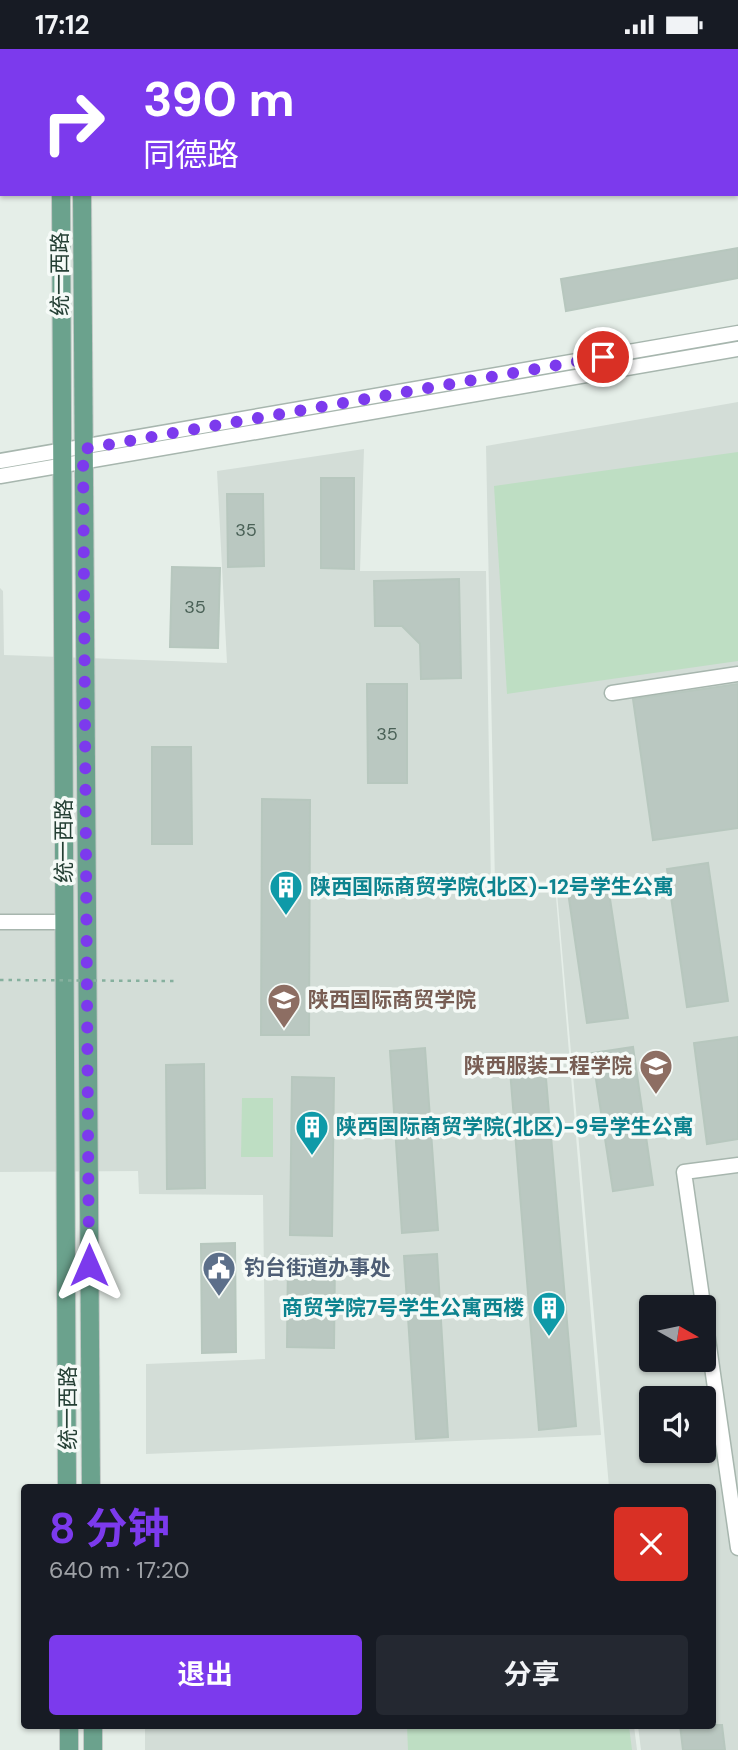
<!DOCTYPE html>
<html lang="zh">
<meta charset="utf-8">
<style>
body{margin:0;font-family:"DM Sans","Noto Sans SC",sans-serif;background:#242831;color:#f1f3f6;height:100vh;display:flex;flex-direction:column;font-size:26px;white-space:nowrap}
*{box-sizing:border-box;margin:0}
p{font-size:23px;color:#9ea1a6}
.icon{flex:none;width:38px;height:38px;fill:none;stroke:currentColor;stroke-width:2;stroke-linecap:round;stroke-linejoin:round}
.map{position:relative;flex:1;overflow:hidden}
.sheet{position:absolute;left:21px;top:1435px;width:695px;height:245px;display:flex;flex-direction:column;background:#171b24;border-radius:7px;box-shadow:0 2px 5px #0004}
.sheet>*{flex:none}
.hud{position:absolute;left:0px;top:0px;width:738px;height:147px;box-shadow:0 2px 5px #0004;background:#7c3aed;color:#fff;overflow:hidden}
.needle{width:46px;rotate:99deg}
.controls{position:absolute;left:639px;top:1246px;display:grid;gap:14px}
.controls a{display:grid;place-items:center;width:77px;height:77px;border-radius:7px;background:#171b24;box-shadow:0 2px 5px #0004;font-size:35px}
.pin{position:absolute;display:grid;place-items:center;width:60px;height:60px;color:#fff;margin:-30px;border:4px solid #fff;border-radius:50%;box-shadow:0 2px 7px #0007}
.me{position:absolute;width:77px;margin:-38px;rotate:0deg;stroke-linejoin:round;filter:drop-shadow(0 0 5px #0008)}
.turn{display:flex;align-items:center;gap:24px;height:147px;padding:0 28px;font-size:32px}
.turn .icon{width:91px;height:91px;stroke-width:2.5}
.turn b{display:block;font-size:49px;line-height:60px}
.round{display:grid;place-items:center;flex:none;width:74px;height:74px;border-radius:7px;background:#242831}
.headline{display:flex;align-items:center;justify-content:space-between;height:119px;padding:0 28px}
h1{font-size:42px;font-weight:700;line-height:52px;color:#7c3aed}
.action{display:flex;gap:14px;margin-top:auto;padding:14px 28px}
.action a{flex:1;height:80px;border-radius:7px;background:#7c3aed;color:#fff;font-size:28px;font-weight:700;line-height:80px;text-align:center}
.action a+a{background:#242831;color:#f1f3f6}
.status{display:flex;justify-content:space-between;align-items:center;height:49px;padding:0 35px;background:#171b24;direction:ltr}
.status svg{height:19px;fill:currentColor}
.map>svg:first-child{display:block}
</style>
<div class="status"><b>17:12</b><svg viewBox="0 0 49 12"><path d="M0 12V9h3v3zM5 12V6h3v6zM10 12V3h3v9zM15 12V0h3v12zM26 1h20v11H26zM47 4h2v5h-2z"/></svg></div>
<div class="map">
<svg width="738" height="1701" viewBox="0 0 738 1701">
<rect width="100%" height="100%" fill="#e5eee8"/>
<g fill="#d3ddd7" fill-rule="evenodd">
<path d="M738 353V1701H641L638 1677 712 1676V1438H609L556 832 495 835 486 397ZM651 1258H704V1311H651ZM651 1349H704V1402H651Z"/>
<polygon points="364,400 360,522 486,522 491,839 555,836 601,1386 146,1405 146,1315 265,1310 263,1146 139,1145 138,1122 0,1123 0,539 3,542 4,606 227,614 217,422"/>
<polygon points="145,1677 634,1677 637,1701 145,1701"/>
</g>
<g fill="#bedec3">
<polygon points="738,403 738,612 507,645 494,437"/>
<polygon points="242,1049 273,1049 273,1108 241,1108"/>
<polygon points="407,1677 629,1677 632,1701 408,1701"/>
</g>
<g fill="#bac8c1" stroke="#b7c7be" stroke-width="2">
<polygon points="738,199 738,229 566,262 561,230"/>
<polygon points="321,429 354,429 354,520 321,519"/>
<polygon points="227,445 263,445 264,517 228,518"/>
<polygon points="172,518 220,519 218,599 170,598"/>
<polygon points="459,530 461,629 421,630 420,595 402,577 375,577 374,532"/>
<polygon points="367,635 407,635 407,734 368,734"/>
<polygon points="738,635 738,779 653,791 633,650"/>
<polygon points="152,698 191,698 192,795 152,795"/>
<polygon points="262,750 310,751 309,986 261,986"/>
<polygon points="708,814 728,952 687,958 667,820"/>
<polygon points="607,830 628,969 587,974 567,836"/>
<polygon points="738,988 738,1090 707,1095 694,994"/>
<polygon points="633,998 653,1136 613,1142 592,1004"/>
<polygon points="425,999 438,1181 402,1184 390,1002"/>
<polygon points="204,1015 205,1139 167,1140 166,1016"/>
<polygon points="545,1018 576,1377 539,1381 510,1021"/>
<polygon points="292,1028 334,1029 332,1187 290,1186"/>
<polygon points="235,1194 236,1303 202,1304 201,1195"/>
<polygon points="437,1205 448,1388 416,1390 404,1207"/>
<polygon points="288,1208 335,1208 334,1299 287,1298"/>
<polygon points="680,1676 722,1676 725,1701 683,1701"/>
</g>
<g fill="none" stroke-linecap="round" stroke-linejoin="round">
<defs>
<g id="minor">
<polyline points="0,412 738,284"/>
<polyline points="0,427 738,300"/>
<polyline points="612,644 738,625"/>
<polyline points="0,873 64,873"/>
<polyline points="738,1116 684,1123 738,1499"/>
</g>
<g id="major">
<polyline points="60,0 60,2"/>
<polyline points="81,0 81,2"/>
<polyline points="61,145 67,1438"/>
<polyline points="82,145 91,1438"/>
<polyline points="69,1676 69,1701"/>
<polyline points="93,1676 93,1701"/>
</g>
</defs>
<use href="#minor" stroke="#a7b6ae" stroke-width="17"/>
<use href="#major" stroke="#c2c9c6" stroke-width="20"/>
<use href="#minor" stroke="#fff" stroke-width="14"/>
<use href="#major" stroke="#6ba28d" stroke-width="18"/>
<polyline stroke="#86b09e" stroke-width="2.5" stroke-dasharray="3.5 5" stroke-linecap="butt" points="0,931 175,932"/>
</g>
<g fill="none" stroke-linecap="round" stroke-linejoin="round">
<polyline stroke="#7c3aed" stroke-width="12" stroke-dasharray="0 21.6" points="89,1216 83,400 603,308"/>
</g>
<defs>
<symbol id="building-pin" viewBox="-11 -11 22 30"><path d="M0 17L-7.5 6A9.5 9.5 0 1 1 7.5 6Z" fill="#0f9aa8" stroke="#f5faf7"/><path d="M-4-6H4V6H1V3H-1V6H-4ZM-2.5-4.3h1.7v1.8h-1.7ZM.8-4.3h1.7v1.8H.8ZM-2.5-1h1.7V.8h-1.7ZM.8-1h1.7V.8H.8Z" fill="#fff"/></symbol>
<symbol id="university-pin" viewBox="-11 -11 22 30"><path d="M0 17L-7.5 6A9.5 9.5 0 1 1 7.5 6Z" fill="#8d6e63" stroke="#f5faf7"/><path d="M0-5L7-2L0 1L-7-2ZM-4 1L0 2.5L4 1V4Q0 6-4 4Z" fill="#fff"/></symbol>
<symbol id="civic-pin" viewBox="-11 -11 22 30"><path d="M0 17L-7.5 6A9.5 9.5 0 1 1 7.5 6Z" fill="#5c6f8a" stroke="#f5faf7"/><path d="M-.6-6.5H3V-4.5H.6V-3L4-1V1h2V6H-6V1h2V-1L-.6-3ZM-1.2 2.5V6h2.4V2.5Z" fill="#fff"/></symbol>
</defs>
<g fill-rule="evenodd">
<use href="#building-pin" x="267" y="819" width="38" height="52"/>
<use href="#university-pin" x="265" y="932" width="38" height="52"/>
<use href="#university-pin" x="637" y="998" width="38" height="52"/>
<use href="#building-pin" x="293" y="1059" width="38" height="52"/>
<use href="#civic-pin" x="200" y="1200" width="38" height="52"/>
<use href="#building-pin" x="530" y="1240" width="38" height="52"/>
</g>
<g text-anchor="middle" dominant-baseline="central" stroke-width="7" stroke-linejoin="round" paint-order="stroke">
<g font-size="18" fill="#4a6157">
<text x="246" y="481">35</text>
<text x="195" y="558">35</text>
<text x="387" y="685">35</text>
</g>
<g font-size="21" fill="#243f34" stroke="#f5faf7">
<text transform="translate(60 225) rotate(-90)">统一西路</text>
<text transform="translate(64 792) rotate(-90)">统一西路</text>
<text transform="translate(68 1359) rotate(-90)">统一西路</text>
</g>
<g font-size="21" font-weight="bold" fill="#0d838f" stroke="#f5faf7" text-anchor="start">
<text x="310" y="838">陕西国际商贸学院(北区)-12号学生公寓</text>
<text x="336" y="1078">陕西国际商贸学院(北区)-9号学生公寓</text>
<text x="524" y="1259" text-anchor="end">商贸学院7号学生公寓西楼</text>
</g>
<g font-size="21" font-weight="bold" fill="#785e54" stroke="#f5faf7" text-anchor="start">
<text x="308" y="951">陕西国际商贸学院</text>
<text x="632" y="1017" text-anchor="end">陕西服装工程学院</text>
</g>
<g font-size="21" font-weight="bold" fill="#4e5e75" stroke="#f5faf7" text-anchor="start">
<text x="244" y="1219">钓台街道办事处</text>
</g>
</g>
</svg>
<div class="controls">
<a><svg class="needle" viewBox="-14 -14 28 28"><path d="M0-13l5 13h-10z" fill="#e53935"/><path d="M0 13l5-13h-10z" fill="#9ea1a6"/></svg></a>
<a><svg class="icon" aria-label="sound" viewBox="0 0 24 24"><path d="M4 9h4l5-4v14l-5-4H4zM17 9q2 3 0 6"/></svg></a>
</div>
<div class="pin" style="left:603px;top:308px;background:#d93025"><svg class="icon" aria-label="arrive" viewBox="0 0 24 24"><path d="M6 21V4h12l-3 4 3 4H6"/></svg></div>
<svg class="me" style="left:89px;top:1216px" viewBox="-20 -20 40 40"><path d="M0-17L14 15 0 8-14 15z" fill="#7c3aed" stroke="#fff" stroke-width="4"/></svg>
<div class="hud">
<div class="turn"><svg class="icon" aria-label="right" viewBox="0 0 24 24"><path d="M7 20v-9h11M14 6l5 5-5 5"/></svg><div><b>390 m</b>同德路</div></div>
</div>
<section class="sheet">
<div class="headline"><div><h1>8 分钟</h1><p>640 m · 17:20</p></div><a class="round" style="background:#d93025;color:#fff"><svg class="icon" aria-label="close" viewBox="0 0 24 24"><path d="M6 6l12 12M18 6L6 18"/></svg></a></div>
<div class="action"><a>退出</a><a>分享</a></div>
</section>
</div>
